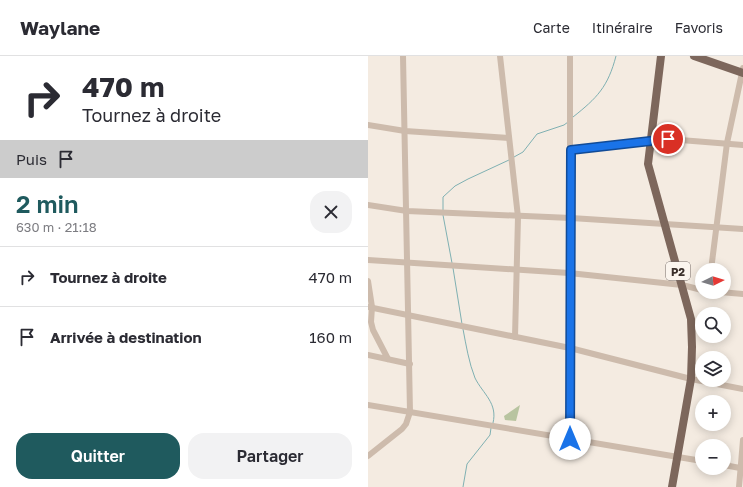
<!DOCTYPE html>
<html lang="fr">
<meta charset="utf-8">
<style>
body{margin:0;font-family:"Golos Text",sans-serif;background:#f2f2f3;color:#2b2b33;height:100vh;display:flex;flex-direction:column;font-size:15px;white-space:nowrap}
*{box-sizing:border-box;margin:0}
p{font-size:13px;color:#7c7c81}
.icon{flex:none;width:22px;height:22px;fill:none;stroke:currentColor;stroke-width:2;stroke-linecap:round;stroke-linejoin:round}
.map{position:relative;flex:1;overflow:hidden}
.sheet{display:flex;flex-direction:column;background:#fff;width:368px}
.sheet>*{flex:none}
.hud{background:#fff;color:#2b2b33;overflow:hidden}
.needle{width:26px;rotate:85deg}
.tools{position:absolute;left:327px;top:207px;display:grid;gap:8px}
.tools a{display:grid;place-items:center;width:36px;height:36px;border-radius:50%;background:#fff;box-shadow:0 2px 10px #0003;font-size:20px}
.pin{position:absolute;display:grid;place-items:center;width:34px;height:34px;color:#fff;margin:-17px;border:2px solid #fff;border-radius:50%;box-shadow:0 1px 4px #0007}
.me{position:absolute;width:44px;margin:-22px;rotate:0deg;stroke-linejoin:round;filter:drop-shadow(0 0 3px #0008)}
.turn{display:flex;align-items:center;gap:14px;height:84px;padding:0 16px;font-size:18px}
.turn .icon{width:52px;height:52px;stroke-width:2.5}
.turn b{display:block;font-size:28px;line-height:34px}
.then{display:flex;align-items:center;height:38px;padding:0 16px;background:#0003;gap:8px;font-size:15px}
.round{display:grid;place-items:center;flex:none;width:42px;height:42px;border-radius:16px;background:#f2f2f3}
.summary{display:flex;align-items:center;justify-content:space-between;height:68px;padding:0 16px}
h1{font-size:24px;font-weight:600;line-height:30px;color:#1f5a5e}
.button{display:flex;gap:8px;margin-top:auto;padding:8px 16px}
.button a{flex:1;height:46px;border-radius:16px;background:#1f5a5e;color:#fff;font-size:16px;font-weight:600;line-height:46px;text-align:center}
.button a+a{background:#f2f2f3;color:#2b2b33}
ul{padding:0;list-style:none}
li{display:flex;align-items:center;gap:12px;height:60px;padding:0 16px;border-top:1px solid #e1e1e2}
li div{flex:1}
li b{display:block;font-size:15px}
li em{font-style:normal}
header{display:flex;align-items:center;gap:24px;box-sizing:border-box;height:56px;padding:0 20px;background:#fff;border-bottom:1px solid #e1e1e2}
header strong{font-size:19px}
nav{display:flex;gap:22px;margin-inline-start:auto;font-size:14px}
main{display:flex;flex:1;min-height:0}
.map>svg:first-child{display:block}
</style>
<header>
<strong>Waylane</strong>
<nav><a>Carte</a><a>Itinéraire</a><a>Favoris</a></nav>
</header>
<main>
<section class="sheet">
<div class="hud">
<div class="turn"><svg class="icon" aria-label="right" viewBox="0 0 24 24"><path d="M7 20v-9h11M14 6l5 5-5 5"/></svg><div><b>470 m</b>Tournez à droite</div></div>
<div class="then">Puis<svg class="icon" aria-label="arrive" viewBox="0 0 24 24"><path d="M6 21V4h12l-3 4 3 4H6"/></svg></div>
</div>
<div class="summary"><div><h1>2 min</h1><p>630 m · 21:18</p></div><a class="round"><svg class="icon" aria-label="close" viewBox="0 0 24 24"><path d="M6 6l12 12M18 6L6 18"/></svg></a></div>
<ul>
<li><svg class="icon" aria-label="right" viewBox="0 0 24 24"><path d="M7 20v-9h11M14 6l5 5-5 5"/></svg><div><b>Tournez à droite</b></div><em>470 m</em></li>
<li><svg class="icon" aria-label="arrive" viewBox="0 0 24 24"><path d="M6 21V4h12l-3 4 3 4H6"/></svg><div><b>Arrivée à destination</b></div><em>160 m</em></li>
</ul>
<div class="button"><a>Quitter</a><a>Partager</a></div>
</section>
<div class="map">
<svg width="375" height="431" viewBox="0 0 375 431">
<rect width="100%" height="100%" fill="#f4ebe1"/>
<polygon fill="#b8c4a0" points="152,349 148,365 137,364 136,360"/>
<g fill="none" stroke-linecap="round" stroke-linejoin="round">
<g stroke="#7fb0b2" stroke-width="1">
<path d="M205 61C229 42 240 31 248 0"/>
<polyline points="146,101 155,96 169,78 196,69 200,66"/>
<polyline points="75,154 75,141 87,130 100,123 141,104"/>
<polyline points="75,159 84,207"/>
<polyline points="85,212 94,268"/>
<path d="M95 273C98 289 101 307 107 322 115 338 130 347 125 367"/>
<polyline points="95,431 99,408 122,379 123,372"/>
</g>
<g stroke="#cdbbac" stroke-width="6">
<polyline points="132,0 150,161 147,281"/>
<polyline points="0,69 37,75 141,82"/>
<polyline points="203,93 300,83 375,89"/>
<polyline points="0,149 39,155 203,162 375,173"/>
<polyline points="0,204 201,217 314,229 334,234"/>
<polyline points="343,214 359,87 375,12"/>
<polyline points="0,225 4,251 3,266 5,274 20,303"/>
<polyline points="352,236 375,238"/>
<polyline points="0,251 202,292 323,323 375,333"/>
<polyline points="0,299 42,308"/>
<polyline points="0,349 334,405"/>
<polyline points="202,383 202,0"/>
<polyline points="0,400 34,373 38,368 42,356 35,0"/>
<polyline points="356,409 372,412"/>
<polyline points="371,431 375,384"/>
</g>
<g stroke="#7d675c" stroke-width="8">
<polyline points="293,0 280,108 323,263 324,291 323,323 304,431"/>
<polyline points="326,0 375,17"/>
</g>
</g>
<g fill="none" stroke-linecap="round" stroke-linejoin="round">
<defs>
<polyline id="route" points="202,383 203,94 300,83"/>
</defs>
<use href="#route" stroke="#114b97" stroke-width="10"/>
<use href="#route" stroke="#1a73e8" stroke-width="7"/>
</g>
<g text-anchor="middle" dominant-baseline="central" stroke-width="3.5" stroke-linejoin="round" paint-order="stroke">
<rect fill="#fbf5ee" stroke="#756b66" stroke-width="1" x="298" y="206" width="24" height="18" rx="3"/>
<g font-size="11" font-weight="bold" fill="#3b302b">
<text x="310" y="215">P2</text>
</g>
</g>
</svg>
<div class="tools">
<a><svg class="needle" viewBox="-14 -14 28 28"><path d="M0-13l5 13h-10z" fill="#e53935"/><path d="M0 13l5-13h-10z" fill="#7c7c81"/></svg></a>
<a><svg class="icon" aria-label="search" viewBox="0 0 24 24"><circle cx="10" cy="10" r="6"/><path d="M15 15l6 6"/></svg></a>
<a><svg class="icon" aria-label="layers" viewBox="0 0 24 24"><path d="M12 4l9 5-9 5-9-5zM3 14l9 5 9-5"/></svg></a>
<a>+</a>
<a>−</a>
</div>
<div class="pin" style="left:300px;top:83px;background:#d93025"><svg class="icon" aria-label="arrive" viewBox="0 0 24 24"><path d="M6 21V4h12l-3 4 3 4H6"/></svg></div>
<svg class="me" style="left:202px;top:383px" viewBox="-20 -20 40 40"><circle r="19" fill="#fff"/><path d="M0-13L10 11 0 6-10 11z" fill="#1a73e8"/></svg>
</div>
</main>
